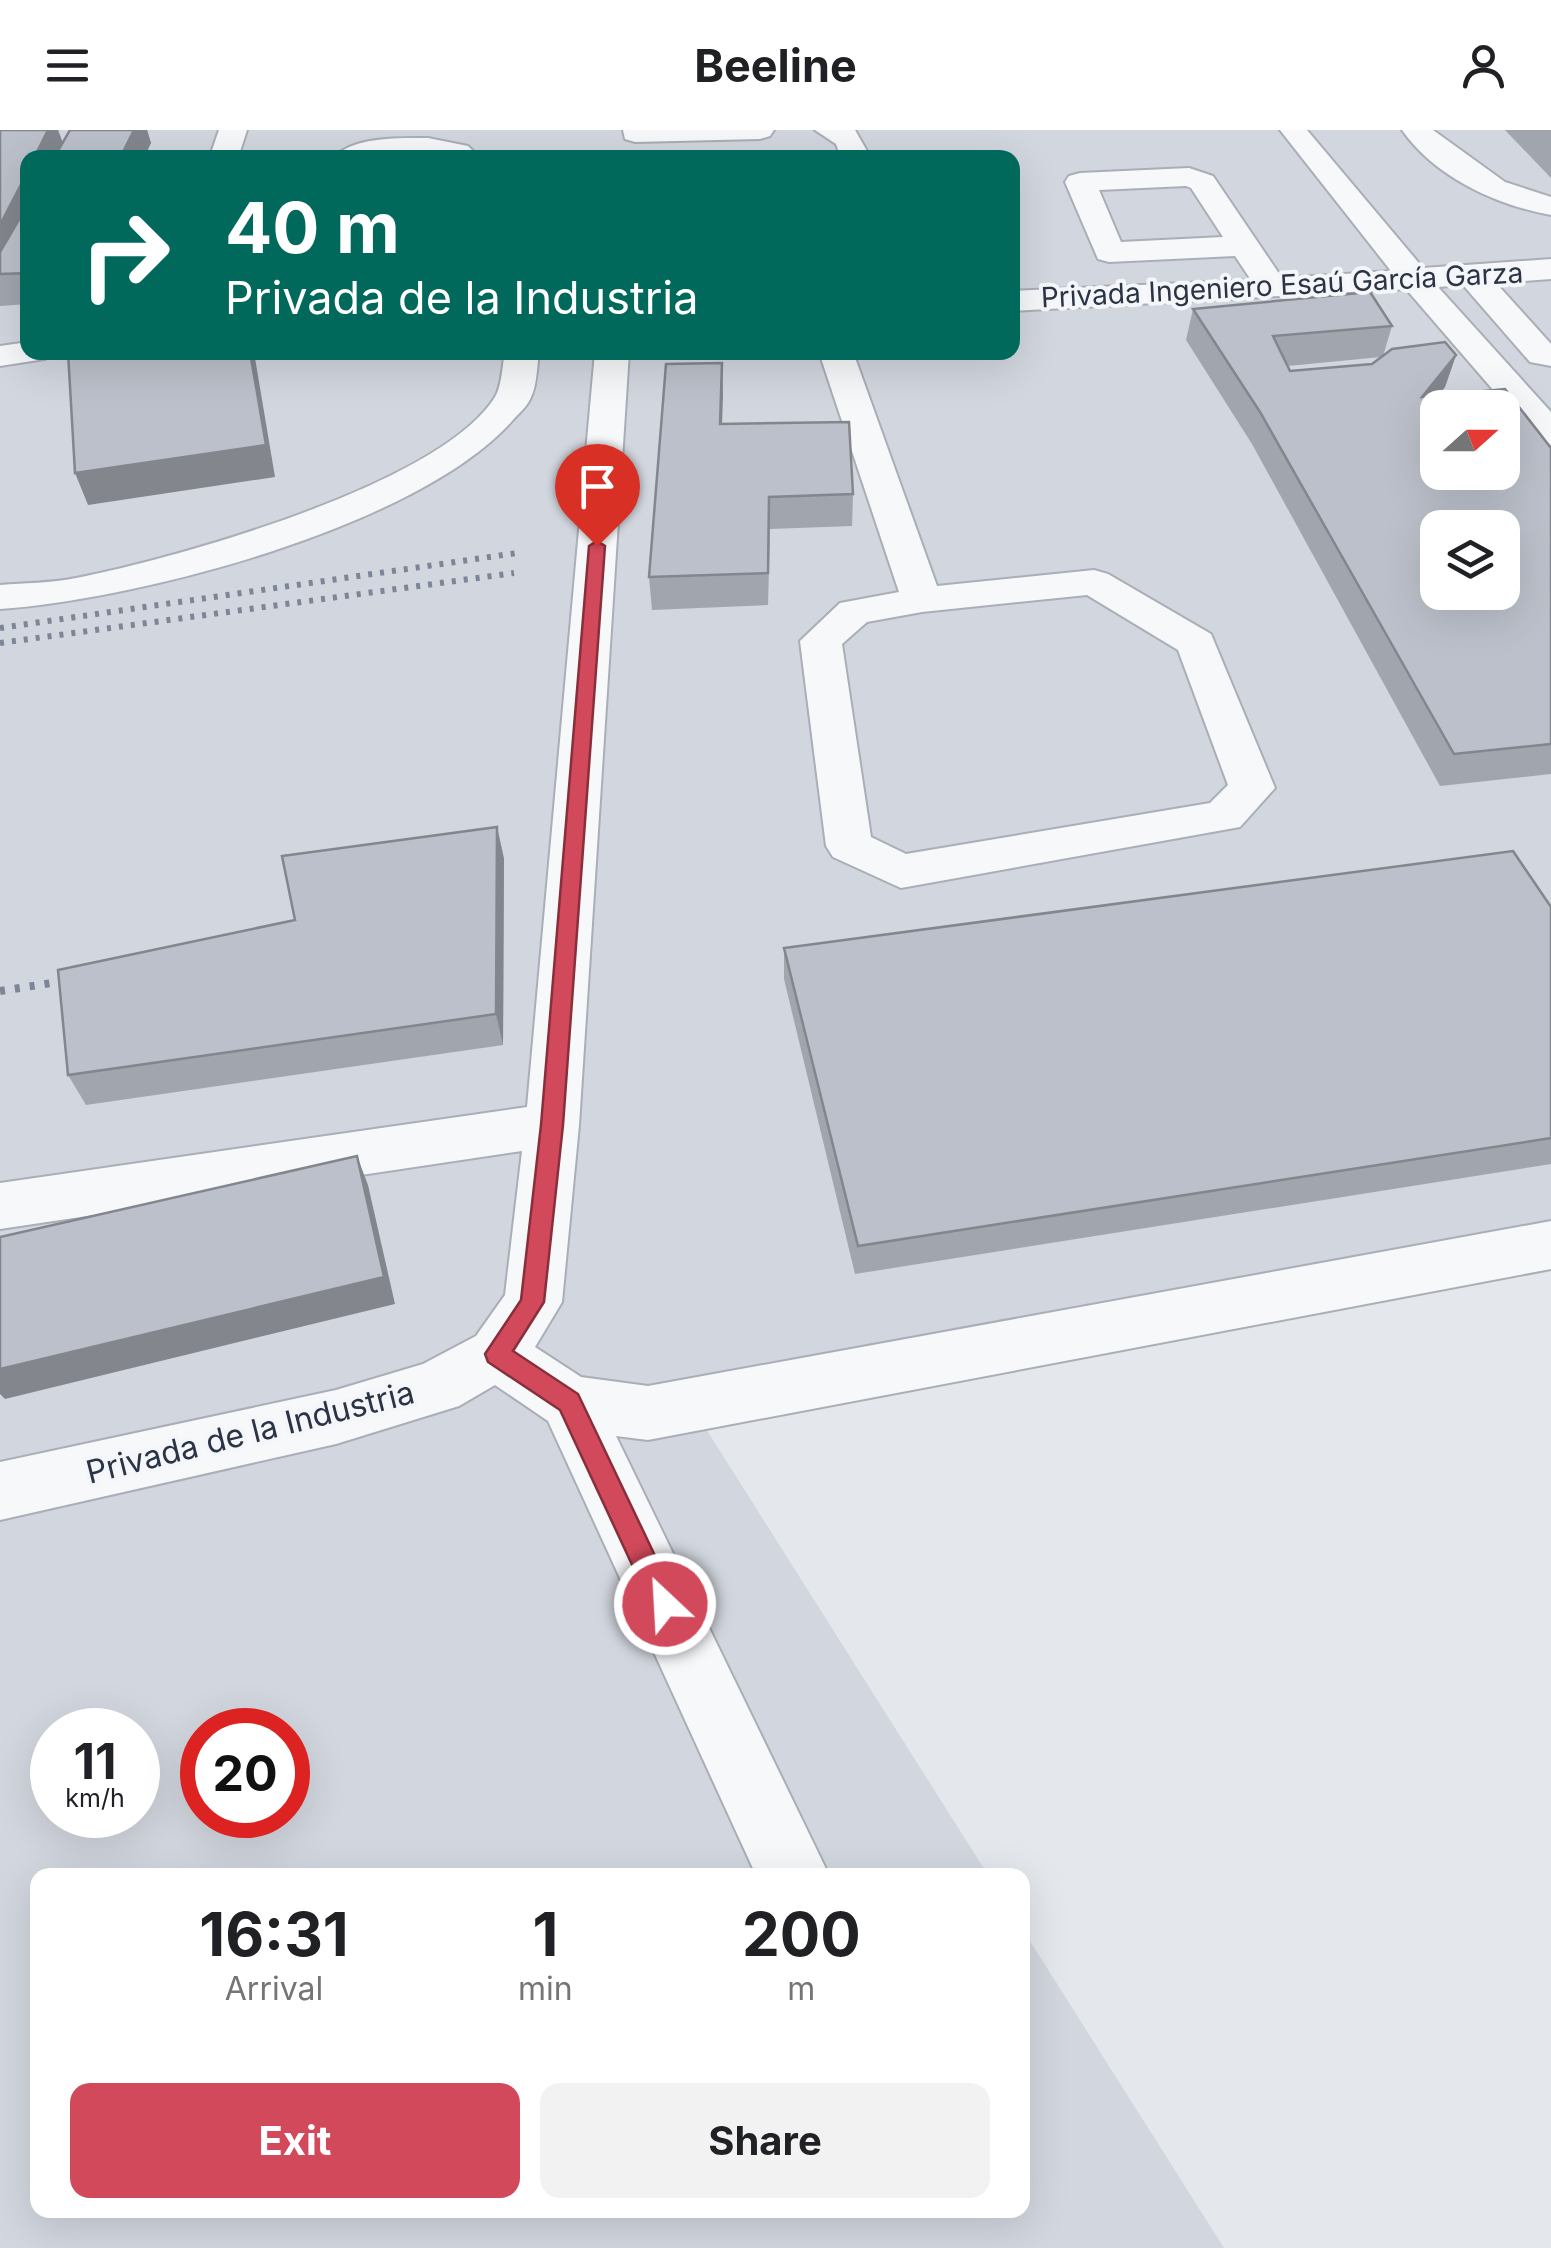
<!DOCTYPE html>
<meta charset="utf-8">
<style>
body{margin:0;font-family:Inter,sans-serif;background:#f2f2f2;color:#202124;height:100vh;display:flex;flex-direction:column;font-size:38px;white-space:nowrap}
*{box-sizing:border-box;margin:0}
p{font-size:32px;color:#757577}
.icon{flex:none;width:55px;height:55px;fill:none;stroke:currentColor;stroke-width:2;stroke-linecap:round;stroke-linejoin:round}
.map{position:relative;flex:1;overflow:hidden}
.sheet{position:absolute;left:30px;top:1738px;width:1000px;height:350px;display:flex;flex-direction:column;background:#fff;border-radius:20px;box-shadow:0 10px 40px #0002}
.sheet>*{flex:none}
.top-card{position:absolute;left:20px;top:20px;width:1000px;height:210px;border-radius:20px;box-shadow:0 10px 40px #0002;background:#00695c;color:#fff;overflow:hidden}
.needle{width:65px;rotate:69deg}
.controls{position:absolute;left:1420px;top:260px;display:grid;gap:20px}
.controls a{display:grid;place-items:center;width:100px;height:100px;border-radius:20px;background:#fff;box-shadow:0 10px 40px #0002;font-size:50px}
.speed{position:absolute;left:30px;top:1578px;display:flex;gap:20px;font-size:50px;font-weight:700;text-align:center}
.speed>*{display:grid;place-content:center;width:130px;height:130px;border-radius:50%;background:#fff;box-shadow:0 10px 40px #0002;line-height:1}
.speed small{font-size:25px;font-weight:400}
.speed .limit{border:15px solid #d22;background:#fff;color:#111}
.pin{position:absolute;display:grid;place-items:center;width:85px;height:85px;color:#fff;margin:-102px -42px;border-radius:50% 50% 50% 0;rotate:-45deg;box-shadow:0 0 10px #0007}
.pin .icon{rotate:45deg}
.me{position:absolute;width:110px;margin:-55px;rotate:335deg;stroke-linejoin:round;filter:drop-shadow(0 0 8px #0008)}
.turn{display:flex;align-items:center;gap:35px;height:210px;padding:0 40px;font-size:45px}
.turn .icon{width:130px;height:130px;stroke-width:2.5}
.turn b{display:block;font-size:70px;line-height:85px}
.eta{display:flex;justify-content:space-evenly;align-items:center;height:170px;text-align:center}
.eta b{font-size:60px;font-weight:700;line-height:70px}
.cta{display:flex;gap:20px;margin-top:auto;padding:20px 40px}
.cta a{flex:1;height:115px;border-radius:20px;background:#d1495b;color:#fff;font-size:40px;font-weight:700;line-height:115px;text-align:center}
.cta a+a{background:#f2f2f2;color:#202124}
header{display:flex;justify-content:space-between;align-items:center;height:130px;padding:0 40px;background:#fff;font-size:45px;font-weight:700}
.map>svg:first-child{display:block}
</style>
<header><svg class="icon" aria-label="menu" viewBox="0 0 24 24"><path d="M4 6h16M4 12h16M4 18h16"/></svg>Beeline<svg class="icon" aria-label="person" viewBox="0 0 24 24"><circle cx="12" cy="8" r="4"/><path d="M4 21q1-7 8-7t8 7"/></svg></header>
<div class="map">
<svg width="1551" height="2118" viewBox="0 0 1551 2118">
<rect width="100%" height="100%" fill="#e4e7ec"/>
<path fill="#d2d6de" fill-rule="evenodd" d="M0 0H1551V1089L682 1261 988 1745H38V2080H1022L1023 1800 1224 2118H0ZM28 28H1012V222H28ZM1438 278H1502V342H1438ZM1438 398H1502V462H1438ZM52 1600H138V1685H52ZM202 1600H288V1685H202Z"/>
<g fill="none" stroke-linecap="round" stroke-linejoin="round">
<defs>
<g id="minor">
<polygon points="219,0 247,0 238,28 214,28 211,23"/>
<polygon points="623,0 774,0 770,6 760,9 635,12 625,9"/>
<polygon points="815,0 855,0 871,28 841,28 836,14"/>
<path d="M1280 0H1307L1423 138 1551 129V149L1496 153 1551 214V236L1530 232 1463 155 1438 157 1551 282V315L1538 312 1406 159 1012 181V161L1251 150 1235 126 1109 132 1098 129 1065 52 1069 46 1080 43 1189 38 1213 46 1282 148 1391 141ZM1186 56 1191 58 1223 107 1121 112 1099 60Z"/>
<path d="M1402 0H1433L1505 52 1551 67V85C1496 75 1435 47 1402 0Z"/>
<path d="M428 8 468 16 480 28H334C352 6 402 8 428 8Z"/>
<polygon points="28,212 28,222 50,222 45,229 0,236 0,216"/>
<path d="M505 222H539C537 236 537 255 531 267 528 276 518 284 512 291 417 397 140 469 0 479V455C25 453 51 453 76 448 177 428 440 355 495 267 502 256 502 236 505 222Z"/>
<polygon points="595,222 629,222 579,995 562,1172 535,1217 581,1247 648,1256 1551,1091 1551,1139 648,1310 616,1306 829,1745 756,1745 548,1291 495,1255 459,1276 336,1314 0,1390 0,1332 336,1260 423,1234 476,1206 505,1165 522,1021 0,1099 0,1053 527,977"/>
<path d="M819 222H853L937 456 1094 440 1108 444 1211 504 1275 658 1240 697 901 758 833 727 826 716 800 511 840 473 899 462ZM1087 465 1178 520 1228 655 1210 673 906 724 871 707 842 514 867 492 922 482Z"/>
</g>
</defs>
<use href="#minor" stroke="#a9aeb7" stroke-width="4"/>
<use href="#minor" fill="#f7f8fa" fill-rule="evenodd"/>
<g stroke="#7d8696" stroke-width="6" stroke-dasharray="4 8" stroke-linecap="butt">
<polyline points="0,498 517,423"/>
<polyline points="0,513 514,443"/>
</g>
<polyline stroke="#7d8696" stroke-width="8" stroke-dasharray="5 10" stroke-linecap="butt" points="0,861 84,848"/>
</g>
<g fill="#a1a5ae" fill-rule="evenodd">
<polygon points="0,0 58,0 63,13 70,0 147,0 151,13 28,28 28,174 0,176"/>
<polygon points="1505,0 1551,0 1551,48"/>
<path d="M1193 179 1392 196 1383 226 1456 225 1445 257 1438 265 1551 318V644L1440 656 1252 314 1186 210ZM1381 227 1372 234 1290 241 1288 236Z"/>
<polygon points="722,233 722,294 853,364 852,396 770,399 768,475 652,480 649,447"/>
<polygon points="497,697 504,729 503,915 86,975 68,945 295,790"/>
<polygon points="1551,777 1551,1034 855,1144 784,849 784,818"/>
</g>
<g fill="#83868d">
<polygon points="48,0 58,0 64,17 59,28 34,28"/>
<polygon points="134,0 147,0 151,13 144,28 120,28"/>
<polygon points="28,41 28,93 0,144 0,95"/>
<polygon points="250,222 254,222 275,347 88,375 75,343"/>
<polygon points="1456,225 1445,257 1411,299 1422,267"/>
<polygon points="722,233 723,265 721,326 720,294"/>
<polygon points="497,697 504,729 503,915 496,884"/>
<polygon points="357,1026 368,1055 395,1174 5,1269 0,1264 0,1239"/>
</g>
<g fill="#bbc0ca" stroke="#83868d" stroke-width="2.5" fill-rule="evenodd">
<polygon points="0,0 48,0 34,28 28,28 28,41 0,95"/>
<polygon points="70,0 134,0 120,28 54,28"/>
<polygon points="28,74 28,143 0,144 0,122"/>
<path d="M1370 162 1392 196 1273 206 1290 241 1372 234 1392 219 1445 212 1456 225 1422 267 1505 259 1551 318V614L1454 624 1260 282 1193 179ZM1438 278H1502V342H1438ZM1438 398H1502V462H1438Z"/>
<polygon points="68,222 250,222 266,315 75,343"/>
<polygon points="722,233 720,294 849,292 853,364 769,367 768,443 649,447 666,234"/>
<polygon points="497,697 496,884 68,945 58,840 295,790 282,726"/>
<polygon points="1513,721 1551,777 1551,1008 858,1116 784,818"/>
<polygon points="357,1026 384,1147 0,1239 0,1107"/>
</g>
<polygon fill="#d1495b" stroke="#882f3b" stroke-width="2.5" points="597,411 605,416 563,995 544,1172 513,1221 578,1264 678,1474 674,1484 665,1488 655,1484 560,1280 488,1232 485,1224 521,1170 541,995 589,416"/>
<g text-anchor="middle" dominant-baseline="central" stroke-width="8" stroke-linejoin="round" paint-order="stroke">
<g font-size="28" fill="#2b3445" stroke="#f4f6f9">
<text transform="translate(1282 155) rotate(-3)">Privada Ingeniero Esaú García Garza</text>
</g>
<g font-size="32" fill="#2b3445" stroke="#f4f6f9">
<text transform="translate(250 1302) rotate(-14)">Privada de la Industria</text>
</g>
</g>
</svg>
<div class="controls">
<a><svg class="needle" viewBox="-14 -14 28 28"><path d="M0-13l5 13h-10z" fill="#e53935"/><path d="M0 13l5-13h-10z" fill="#757577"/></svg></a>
<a><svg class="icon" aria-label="layers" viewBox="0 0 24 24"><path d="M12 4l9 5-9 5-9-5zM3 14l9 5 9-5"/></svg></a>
</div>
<div class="speed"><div>11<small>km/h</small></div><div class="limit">20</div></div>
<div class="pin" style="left:597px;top:416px;background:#d93025"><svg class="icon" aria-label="arrive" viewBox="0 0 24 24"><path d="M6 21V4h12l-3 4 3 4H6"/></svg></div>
<svg class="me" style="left:665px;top:1474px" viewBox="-20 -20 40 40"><circle r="17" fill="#d1495b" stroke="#fff" stroke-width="3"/><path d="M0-11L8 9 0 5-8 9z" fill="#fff"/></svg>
<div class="top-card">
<div class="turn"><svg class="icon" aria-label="right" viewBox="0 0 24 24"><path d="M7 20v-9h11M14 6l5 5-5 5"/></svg><div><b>40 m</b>Privada de la Industria</div></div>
</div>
<section class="sheet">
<div class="eta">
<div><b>16:31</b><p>Arrival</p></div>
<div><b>1</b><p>min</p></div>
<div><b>200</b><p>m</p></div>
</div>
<div class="cta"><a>Exit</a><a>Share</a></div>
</section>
</div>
